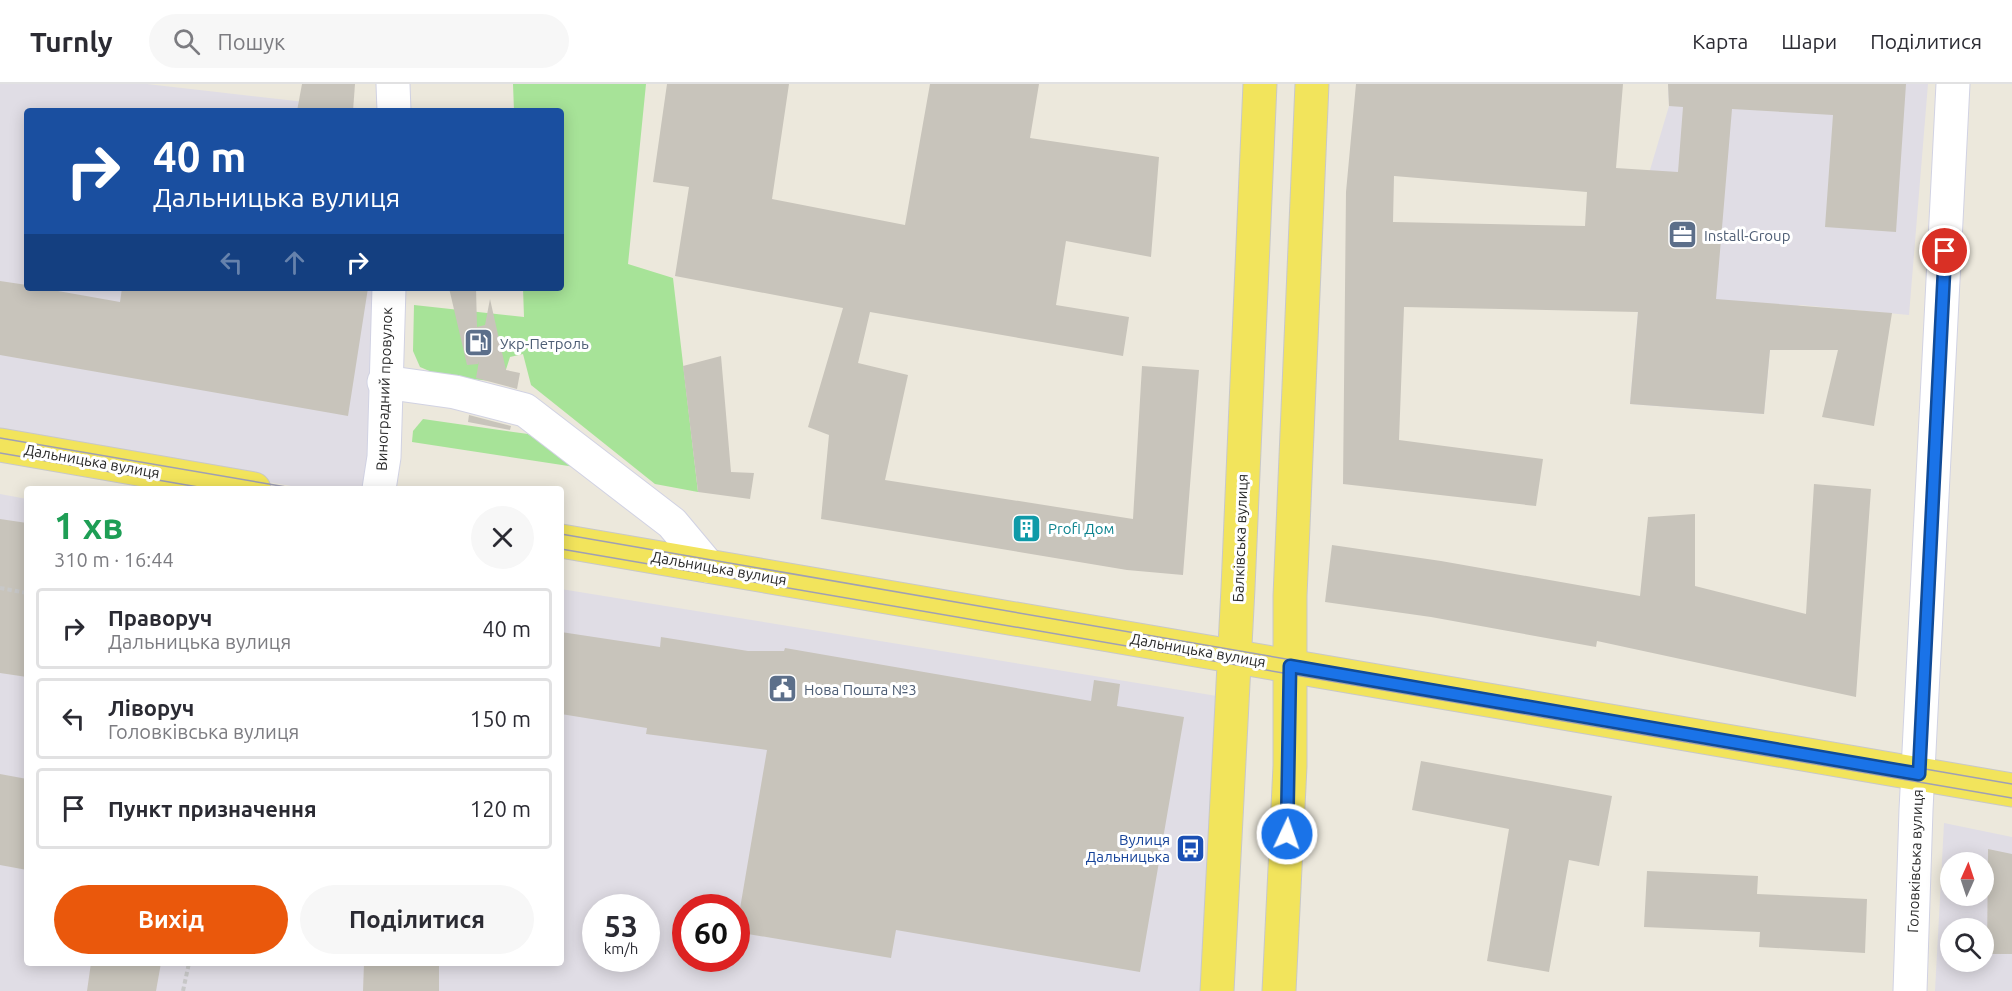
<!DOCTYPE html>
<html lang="uk">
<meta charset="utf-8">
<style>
body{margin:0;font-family:Ubuntu,sans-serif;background:#f7f7f7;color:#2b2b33;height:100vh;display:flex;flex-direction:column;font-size:22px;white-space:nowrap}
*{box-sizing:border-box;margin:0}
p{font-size:20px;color:#7c7c81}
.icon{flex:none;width:33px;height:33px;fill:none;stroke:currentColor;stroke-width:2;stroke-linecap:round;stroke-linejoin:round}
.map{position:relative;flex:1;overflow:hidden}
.panel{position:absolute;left:24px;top:402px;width:540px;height:480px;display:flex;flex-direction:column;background:#fff;border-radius:6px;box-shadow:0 3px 15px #0003}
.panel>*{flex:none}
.banner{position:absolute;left:24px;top:24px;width:540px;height:183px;border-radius:6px;box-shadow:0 3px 15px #0003;background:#1a4fa0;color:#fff;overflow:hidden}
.needle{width:39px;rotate:3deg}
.tools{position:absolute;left:1940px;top:768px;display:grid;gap:12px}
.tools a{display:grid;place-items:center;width:54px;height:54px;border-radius:50%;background:#fff;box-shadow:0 3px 15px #0003;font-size:30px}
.speed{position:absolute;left:582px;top:810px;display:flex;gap:12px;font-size:30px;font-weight:700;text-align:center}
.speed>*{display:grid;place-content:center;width:78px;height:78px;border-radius:50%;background:#fff;box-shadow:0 3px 15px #0003;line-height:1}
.speed small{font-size:15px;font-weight:400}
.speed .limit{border:9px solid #d22;background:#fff;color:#111}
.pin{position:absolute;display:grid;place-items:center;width:51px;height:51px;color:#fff;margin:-26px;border:3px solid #fff;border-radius:50%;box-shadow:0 2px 6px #0007}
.me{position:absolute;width:66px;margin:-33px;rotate:3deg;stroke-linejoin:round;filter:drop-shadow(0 0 4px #0008)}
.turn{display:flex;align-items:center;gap:21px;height:126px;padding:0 30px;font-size:27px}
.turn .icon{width:78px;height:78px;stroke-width:2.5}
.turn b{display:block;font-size:42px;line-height:51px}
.lanes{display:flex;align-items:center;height:57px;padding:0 30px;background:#0003;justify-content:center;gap:30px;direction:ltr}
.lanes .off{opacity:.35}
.round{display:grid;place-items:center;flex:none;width:63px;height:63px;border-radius:32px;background:#f7f7f7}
.headline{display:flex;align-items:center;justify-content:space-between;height:102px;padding:0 30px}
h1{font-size:36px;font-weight:700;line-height:45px;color:#1e9e55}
.action{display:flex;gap:12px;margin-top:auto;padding:12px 30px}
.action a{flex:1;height:69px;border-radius:36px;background:#ea580c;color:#fff;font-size:24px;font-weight:700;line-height:69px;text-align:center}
.action a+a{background:#f7f7f7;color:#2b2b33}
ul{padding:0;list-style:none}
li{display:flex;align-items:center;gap:18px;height:81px;margin:0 12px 9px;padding:0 18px;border:3px solid #e1e1e2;border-radius:6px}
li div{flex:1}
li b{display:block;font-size:22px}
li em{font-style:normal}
header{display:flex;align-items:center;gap:36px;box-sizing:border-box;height:84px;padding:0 30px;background:#fff;border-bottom:2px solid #e1e1e2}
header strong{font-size:28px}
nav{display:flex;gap:33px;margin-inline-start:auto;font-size:21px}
.search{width:420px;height:54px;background:#f7f7f7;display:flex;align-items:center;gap:15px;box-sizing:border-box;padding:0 21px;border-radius:33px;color:#7c7c81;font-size:22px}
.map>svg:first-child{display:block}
</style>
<header>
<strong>Turnly</strong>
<div class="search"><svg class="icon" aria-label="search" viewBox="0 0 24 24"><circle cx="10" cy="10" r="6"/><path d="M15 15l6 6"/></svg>Пошук</div>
<nav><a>Карта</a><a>Шари</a><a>Поділитися</a></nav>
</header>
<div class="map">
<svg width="2012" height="907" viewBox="0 0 2012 907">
<rect width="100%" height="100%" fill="#ece8dc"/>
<g fill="#e0dde5" fill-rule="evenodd">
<polygon points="0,0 147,0 384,27 27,27 27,204 386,204 376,405 308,405 0,351"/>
<polygon points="1668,0 1928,0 1909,231 1800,221 1773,232 1764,330 1630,320 1650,86 1669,22"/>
<path d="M0 410 27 415V879H561V505L1217 612 1201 907H0ZM596 824H646V874H596ZM686 824H736V874H686Z"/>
<path d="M1944 739 2012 753V907H1935ZM1950 778H1983V812H1950ZM1950 844H1983V878H1950Z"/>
</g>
<g fill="#a7e398">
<polygon points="513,0 646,0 628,180 673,194 698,408 655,400 531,301 523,270 510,273 502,298 441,292 420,283 413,267 414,221 524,233 523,204 561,204 561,27 514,27"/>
<polygon points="423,335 528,350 575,383 412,358 413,347"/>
</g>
<g fill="#c8c4bb" fill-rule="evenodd">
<polygon points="302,0 355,0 353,27 297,27"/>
<polygon points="667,0 789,0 772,115 905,141 930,0 1039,0 1030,54 1159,73 1151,173 1066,157 1056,221 1129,233 1123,272 870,228 858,279 908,291 885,396 1133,435 1142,282 1199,286 1183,491 1127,486 821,435 829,351 808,343 843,224 675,192 689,103 653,98"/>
<path d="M1356 0H1623L1616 84 1678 88 1683 23 1669 22 1668 0H1906L1896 148 1825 143 1833 31 1732 25 1716 215 1892 229 1874 342 1822 333 1838 266H1770L1764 330 1630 320 1638 228 1404 223 1399 356 1543 375 1536 422 1343 400 1346 108ZM1394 92 1587 108 1585 142 1393 138Z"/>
<polygon points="0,197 27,201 27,204 41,204 120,218 122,204 368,204 348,332 0,271"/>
<polygon points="449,204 476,204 477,243 485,241 490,215 506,286 520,289 517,305 476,294 479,277 478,280 467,281"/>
<polygon points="721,272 731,388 754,389 750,415 698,408 683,282"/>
<polygon points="469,331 511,342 510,346 468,338"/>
<polygon points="1814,400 1871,405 1856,613 1597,557 1596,563 1431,533 1325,518 1332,461 1441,477 1640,512 1648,433 1695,430 1695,502 1806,530"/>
<polygon points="0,435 27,439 27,593 0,589"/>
<polygon points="561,548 660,563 661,553 748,567 784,567 785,564 1091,617 1094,596 1120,600 1117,622 1184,633 1140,888 896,846 891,874 736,848 767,666 646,650 647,644 561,630"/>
<polygon points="1421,677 1612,712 1599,782 1569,776 1549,888 1487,877 1509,745 1412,726"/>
<polygon points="0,690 27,695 27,786 0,781"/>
<polygon points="1988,765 2012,770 2012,870 1987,870"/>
<polygon points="1647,787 1758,792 1757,810 1867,815 1865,869 1759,863 1760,848 1644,843"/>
<polygon points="91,879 161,879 156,907 87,907"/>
<polygon points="364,879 439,879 439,907 363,907"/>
</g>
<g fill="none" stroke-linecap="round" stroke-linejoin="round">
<defs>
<g id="minor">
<polyline points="393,0 394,27"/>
<polyline points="384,298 455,308 525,326 672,439 708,482"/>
<polyline points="379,405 384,373 389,204"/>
<polyline points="1910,907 1916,726 1953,0"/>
</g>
<g id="major">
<polyline points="0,361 254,405"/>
<polyline points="561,457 2012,706"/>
<polyline points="1217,907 1238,504 1260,0"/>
<polyline points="1279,907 1290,682 1290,512 1312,0"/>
</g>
</defs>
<use href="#minor" stroke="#d1d2e3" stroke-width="35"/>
<use href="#major" stroke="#c8c8c8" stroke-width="35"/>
<g stroke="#c8c8c8" stroke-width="4" stroke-dasharray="4.5 3" stroke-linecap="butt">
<polyline points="0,504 27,509"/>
<polyline points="183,907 189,879"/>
</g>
<use href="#minor" stroke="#fff" stroke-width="33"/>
<use href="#major" stroke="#f2e45c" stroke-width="33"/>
<g stroke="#9f9fb5" stroke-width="1.5">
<polyline points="0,354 298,405"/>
<polyline points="0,369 210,405"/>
<polyline points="561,450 2012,700"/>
<polyline points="561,465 2012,714"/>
</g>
</g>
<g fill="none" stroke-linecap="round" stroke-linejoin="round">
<defs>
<polyline id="route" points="1287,750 1290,582 1919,690 1945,167"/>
</defs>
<use href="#route" stroke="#114b97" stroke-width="15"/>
<use href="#route" stroke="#1a73e8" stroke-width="10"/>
</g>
<defs>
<symbol id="office-square" viewBox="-11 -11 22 22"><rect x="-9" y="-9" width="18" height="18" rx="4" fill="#5c6f8a" stroke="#fff"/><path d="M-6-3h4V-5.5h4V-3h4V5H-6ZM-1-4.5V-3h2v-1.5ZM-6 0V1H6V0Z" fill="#fff"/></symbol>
<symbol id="fuel-square" viewBox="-11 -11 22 22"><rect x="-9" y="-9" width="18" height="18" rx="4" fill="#5c6f8a" stroke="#fff"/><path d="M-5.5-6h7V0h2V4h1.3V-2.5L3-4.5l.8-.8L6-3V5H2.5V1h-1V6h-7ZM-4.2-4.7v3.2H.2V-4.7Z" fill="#fff"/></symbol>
<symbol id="building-square" viewBox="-11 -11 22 22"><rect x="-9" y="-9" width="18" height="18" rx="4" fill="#0f9aa8" stroke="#fff"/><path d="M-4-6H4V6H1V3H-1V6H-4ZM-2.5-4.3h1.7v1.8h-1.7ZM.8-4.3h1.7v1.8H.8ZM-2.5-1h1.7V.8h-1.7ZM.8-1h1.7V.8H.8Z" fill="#fff"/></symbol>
<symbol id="civic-square" viewBox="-11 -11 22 22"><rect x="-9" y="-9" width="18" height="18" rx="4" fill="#5c6f8a" stroke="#fff"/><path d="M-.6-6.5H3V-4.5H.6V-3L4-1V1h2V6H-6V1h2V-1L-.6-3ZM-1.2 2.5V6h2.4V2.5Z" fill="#fff"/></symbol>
<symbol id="bus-square" viewBox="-11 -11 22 22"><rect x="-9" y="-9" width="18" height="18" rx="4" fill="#1a4fb4" stroke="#fff"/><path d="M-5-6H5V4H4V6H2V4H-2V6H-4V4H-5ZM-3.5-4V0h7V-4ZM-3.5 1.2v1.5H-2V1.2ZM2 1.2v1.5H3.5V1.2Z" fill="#fff"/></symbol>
</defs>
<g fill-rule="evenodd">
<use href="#office-square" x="1666" y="134" width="33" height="33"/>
<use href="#fuel-square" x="462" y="242" width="33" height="33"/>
<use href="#building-square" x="1010" y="428" width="33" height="33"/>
<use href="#civic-square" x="766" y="588" width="33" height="33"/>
<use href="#bus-square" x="1174" y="748" width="33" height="33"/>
</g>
<g text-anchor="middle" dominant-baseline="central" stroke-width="6" stroke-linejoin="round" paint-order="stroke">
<g font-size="15" fill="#4e5e75" stroke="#fff" text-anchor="start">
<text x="1704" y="151">Install-Group</text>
<text x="500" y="259">Укр-Петроль</text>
<text x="804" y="605">Нова Пошта №3</text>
</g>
<g font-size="15" fill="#2a2a2a" stroke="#fff">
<text transform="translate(384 305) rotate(-88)">Виноградний провулок</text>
<text transform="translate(92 377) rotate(10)">Дальницька вулиця</text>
<text transform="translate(1240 454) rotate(-88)">Балківська вулиця</text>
<text transform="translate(719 484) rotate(10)">Дальницька вулиця</text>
<text transform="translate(1198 566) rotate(10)">Дальницька вулиця</text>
<text transform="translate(1915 777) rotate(-88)">Головківська вулиця</text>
</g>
<g font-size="15" fill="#0d838f" stroke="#fff" text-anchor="start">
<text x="1048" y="444">Profi Дом</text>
</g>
<g font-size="15" fill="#164399" stroke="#fff" text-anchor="end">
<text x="1170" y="755">Вулиця<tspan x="1170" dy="17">Дальницька</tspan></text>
</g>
</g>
</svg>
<div class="tools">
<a><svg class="needle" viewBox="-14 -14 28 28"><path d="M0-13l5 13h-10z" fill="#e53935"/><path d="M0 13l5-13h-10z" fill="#7c7c81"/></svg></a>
<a><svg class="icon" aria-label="search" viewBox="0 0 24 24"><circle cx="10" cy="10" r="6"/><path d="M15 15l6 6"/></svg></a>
</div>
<div class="speed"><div>53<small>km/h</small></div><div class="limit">60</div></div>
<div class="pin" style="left:1945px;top:167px;background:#d93025"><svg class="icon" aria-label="arrive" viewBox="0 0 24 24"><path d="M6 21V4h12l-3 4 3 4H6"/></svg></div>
<svg class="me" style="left:1287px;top:750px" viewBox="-20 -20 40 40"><circle r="17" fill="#1a73e8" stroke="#fff" stroke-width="3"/><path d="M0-11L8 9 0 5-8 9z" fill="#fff"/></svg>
<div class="banner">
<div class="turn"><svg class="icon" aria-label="right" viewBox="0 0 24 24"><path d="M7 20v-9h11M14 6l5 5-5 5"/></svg><div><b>40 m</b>Дальницька вулиця</div></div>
<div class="lanes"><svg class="icon off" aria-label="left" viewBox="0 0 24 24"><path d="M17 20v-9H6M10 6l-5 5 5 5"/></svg><svg class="icon off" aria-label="ahead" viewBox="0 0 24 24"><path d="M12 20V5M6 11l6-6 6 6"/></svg><svg class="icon" aria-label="right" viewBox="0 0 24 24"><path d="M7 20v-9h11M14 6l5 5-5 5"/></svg></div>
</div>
<section class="panel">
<div class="headline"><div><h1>1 хв</h1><p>310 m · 16:44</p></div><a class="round"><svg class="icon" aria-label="close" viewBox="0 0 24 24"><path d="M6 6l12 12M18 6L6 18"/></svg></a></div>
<ul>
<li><svg class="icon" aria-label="right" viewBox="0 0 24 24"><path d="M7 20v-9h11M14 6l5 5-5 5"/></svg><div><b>Праворуч</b><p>Дальницька вулиця</p></div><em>40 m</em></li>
<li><svg class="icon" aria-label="left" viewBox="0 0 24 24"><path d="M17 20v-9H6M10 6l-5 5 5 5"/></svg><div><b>Ліворуч</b><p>Головківська вулиця</p></div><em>150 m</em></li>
<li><svg class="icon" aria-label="arrive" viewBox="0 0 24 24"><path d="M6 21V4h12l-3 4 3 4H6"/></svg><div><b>Пункт призначення</b></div><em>120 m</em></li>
</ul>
<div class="action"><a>Вихід</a><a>Поділитися</a></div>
</section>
</div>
